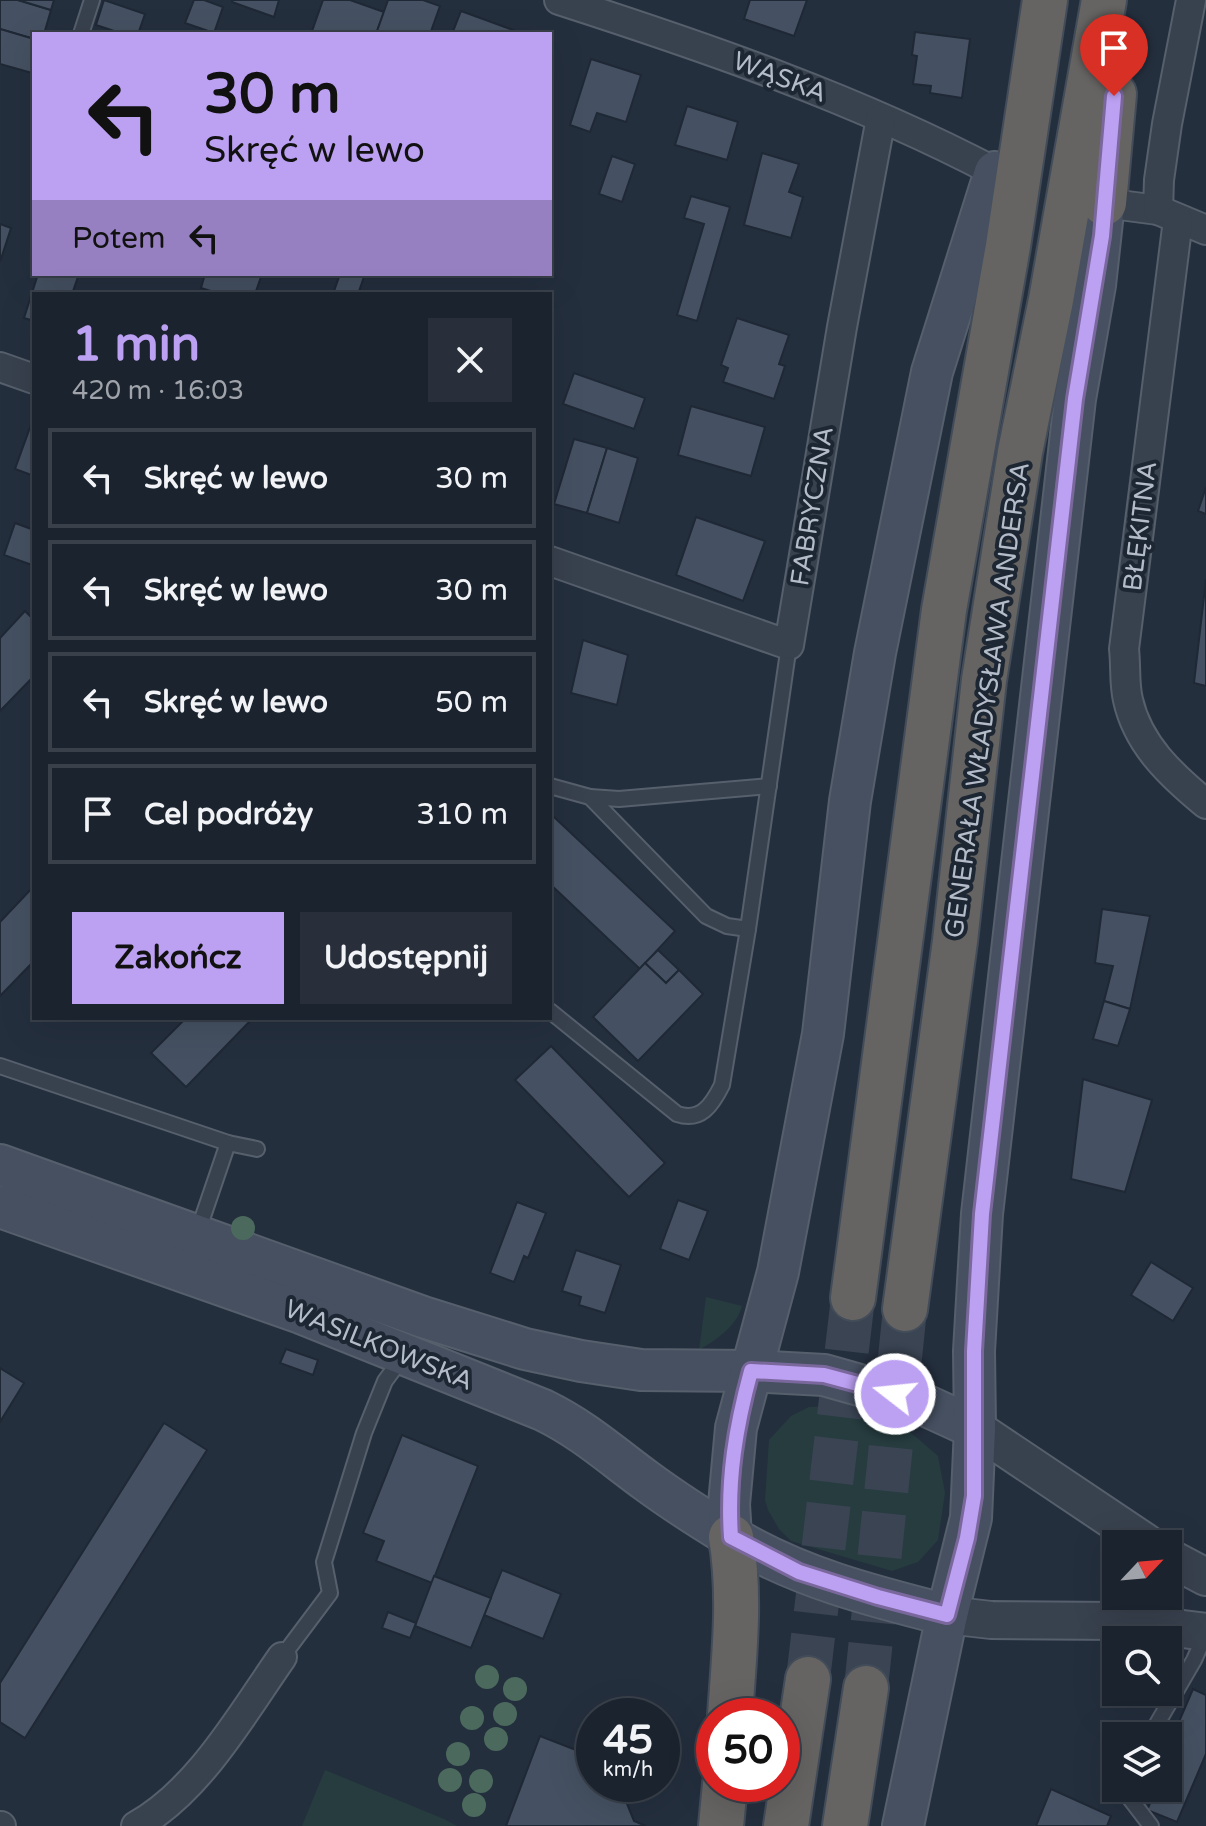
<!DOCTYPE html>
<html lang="pl">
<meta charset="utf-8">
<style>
body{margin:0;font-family:"Varela Round",sans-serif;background:#282f3a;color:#f1f3f6;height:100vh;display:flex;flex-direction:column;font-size:30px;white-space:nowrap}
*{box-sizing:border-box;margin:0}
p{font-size:26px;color:#a0a4aa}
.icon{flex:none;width:44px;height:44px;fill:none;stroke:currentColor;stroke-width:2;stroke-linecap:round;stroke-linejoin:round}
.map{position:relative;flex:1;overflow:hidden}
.panel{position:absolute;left:32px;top:292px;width:520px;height:728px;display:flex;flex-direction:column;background:#1b232e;border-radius:0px;box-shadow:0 8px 32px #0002,0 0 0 2px #39404a}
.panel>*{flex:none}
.banner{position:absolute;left:32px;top:32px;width:520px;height:244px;border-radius:0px;box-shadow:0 8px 32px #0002,0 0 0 2px #39404a;background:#bca0f2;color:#111;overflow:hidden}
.needle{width:52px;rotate:64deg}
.fabs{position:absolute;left:1102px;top:1530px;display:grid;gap:16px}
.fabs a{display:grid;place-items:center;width:80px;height:80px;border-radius:0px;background:#1b232e;box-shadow:0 8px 32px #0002,0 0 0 2px #39404a;font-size:40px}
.speed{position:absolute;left:576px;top:1698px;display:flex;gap:16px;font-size:40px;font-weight:700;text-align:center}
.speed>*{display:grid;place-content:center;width:104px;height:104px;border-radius:50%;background:#1b232e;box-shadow:0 8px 32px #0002,0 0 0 2px #39404a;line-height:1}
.speed small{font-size:20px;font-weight:400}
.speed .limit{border:12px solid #d22;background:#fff;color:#111}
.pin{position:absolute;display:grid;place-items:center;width:68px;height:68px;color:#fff;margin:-82px -34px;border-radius:50% 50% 50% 0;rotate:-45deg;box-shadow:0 0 8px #0007}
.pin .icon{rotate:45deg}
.me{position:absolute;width:88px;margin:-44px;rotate:286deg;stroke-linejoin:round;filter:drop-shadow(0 0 6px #0008)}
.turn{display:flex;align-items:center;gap:28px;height:168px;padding:0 40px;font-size:36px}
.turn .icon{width:104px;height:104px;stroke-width:2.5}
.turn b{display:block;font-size:56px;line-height:68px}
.then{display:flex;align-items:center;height:76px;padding:0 40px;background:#0003;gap:16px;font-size:30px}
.round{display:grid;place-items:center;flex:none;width:84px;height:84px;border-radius:0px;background:#282f3a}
.headline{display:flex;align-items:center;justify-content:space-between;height:136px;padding:0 40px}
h1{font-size:48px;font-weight:800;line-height:60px;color:#bca0f2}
.button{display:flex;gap:16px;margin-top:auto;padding:16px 40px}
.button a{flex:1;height:92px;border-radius:0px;background:#bca0f2;color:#111;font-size:32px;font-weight:800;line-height:92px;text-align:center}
.button a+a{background:#282f3a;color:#f1f3f6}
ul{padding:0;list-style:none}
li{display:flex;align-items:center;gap:24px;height:100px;margin:0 16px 12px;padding:0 24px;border:4px solid #39404a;border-radius:0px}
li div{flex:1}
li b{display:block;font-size:30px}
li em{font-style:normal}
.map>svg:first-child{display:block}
</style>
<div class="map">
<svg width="1206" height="1826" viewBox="0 0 1206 1826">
<rect width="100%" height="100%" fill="#242f3e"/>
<g fill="#263c3f">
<path d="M706 1297 742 1306C736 1327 717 1339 699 1350Z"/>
<polygon points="831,1406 871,1416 909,1431 938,1456 945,1493 938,1540 918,1562 892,1571 791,1541 779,1529 768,1510 765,1500 769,1440 791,1416 809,1407"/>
<polygon points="325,1770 444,1819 457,1826 302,1826"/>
</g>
<g fill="#455162" stroke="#1f2835" stroke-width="2">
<polygon points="0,0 18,0 51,10 44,34 34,34 34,39 0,29"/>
<polygon points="18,0 54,0 51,10"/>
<polygon points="104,0 145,14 138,34 123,34 96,25"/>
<polygon points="194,0 204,0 223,7 214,33 185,23"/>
<polygon points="232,0 279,0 274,17 232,2"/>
<polygon points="323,0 350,0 384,12 376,34 311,34"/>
<polygon points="388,0 423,0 440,6 430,34 376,34"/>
<polygon points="750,0 807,0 794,36 744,19"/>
<polygon points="461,11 524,34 452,34"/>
<polygon points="0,29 34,39 32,73 0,64"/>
<polygon points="915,32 970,39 962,98 930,93 931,86 913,84 917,56 912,55"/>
<polygon points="591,59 641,75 626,122 597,113 590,132 570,125"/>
<polygon points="687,106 738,122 727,160 675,145"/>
<polygon points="762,153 799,164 789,192 803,197 791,238 744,225"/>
<polygon points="612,156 635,164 622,202 599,194"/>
<polygon points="691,196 730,207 697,321 677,315 704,224 684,218"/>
<polygon points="0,224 11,228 0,262"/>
<polygon points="38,274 79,274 72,294 34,294 34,321 24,318"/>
<polygon points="205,274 262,274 255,294 220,294 201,288"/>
<polygon points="340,274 365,274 358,294 333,294"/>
<polygon points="737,318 789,335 779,364 785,366 774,399 723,382 728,368 721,365"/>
<polygon points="574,373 645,398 634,429 563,404"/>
<polygon points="691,406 765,427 751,476 678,455"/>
<polygon points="32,422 34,423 34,476 15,469"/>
<polygon points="574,439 607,448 587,513 554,504"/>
<polygon points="607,448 638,458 619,523 587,513"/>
<polygon points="1206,487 1206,514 1198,511"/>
<polygon points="696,517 765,541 743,601 676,575"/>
<polygon points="15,523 34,530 32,565 4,555"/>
<polygon points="1206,579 1206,686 1194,683"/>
<polygon points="25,611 34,620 34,676 0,711 0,638"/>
<polygon points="583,640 628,655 617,705 571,693"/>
<polygon points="554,817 675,931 640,969 550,884 550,821"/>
<polygon points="34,886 34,961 0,996 0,922"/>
<polygon points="1102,909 1150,916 1130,1009 1104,1001 1113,966 1095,963"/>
<polygon points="658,950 679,970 666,983 645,963"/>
<polygon points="645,963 666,983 679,970 703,994 638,1061 593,1017"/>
<polygon points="1104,1001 1130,1009 1118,1046 1093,1039"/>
<polygon points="186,1018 253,1018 186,1087 151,1053"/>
<polygon points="551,1046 665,1163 629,1197 515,1080"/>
<polygon points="1083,1079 1152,1100 1125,1192 1071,1179"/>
<polygon points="678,1200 708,1211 689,1260 660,1249"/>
<polygon points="517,1202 546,1213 528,1258 524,1256 514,1282 490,1273"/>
<polygon points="576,1250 621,1265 605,1313 579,1305 581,1297 562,1291"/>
<polygon points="1151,1262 1193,1288 1173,1321 1131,1295"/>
<polygon points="286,1349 318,1360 313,1375 280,1363"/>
<polygon points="0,1368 24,1383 0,1422"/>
<polygon points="164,1423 207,1450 25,1738 0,1722 0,1683"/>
<polygon points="402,1435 478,1466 432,1583 376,1561 384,1541 363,1533"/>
<polygon points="502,1570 561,1594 543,1639 484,1615"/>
<polygon points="434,1576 491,1598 471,1648 415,1626"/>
<polygon points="388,1612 416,1623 410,1638 382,1628"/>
<polygon points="1193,1689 1206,1695 1206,1754 1177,1822 1147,1810 1152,1799 1136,1793 1138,1788 1168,1788 1168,1736 1159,1736 1161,1733 1172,1738"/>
<polygon points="540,1736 594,1757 594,1784 619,1784 634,1821 646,1826 506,1826"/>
<polygon points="1051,1789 1111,1816 1107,1826 1036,1826"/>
</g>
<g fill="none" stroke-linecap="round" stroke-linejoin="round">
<g stroke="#3a4453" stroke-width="44" stroke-dasharray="44 22" stroke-linecap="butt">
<polyline points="808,1679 853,1298"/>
<polyline points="866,1688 905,1309"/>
</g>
<defs>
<g id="service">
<polyline points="81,34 92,0"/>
<polyline points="550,786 590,797 706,916 727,926 748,929"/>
<polyline points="590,797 619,799 769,786"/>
<path d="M550 1011 677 1114C701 1122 712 1105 722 1085L748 929 789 645"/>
<polyline points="0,1066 228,1143 257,1149"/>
<polyline points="197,1234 228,1143"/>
<polyline points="282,1657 330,1593 324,1562 364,1433 385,1381 402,1358"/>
<polyline points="1150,1736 1194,1660 1206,1633"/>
<polyline points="1131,1788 1128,1796 1151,1826"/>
</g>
<g id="minor">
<path d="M559 0C708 48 856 99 995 172"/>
<polyline points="1104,203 1158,210 1206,230"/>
<polyline points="1158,210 1159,180 1167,124 1191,0"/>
<path d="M1178 220 1124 649C1126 666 1124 684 1128 700 1138 745 1172 776 1206 804"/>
<polyline points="0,367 34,379"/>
<polyline points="550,561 789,645 842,327 881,118"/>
<polyline points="0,1826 1,1826"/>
<path d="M136 1826C199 1791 242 1714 282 1657"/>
</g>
<g id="tertiary">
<polyline points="975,1428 1148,1544"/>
<polyline points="1168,1557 1206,1577"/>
<polyline points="947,1615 991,1620 1118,1621 1206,1632"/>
</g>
<g id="secondary">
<polyline points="0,1165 423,1317 525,1349 581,1361 641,1370 751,1371 824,1375 916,1401 975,1428"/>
<path d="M0 1207 301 1313 543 1410C584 1430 611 1455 648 1482 674 1501 702 1519 730 1536 797 1577 872 1596 947 1615"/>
<polyline points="731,1537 729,1504 736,1428 778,1272 823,1034 850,801 875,653 932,372 995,172"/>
<polyline points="903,1826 947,1615 971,1518 975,1428 974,1351 982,1214 1075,399 1095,285 1104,203"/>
</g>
<g id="trunk">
<polyline points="1104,203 1114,94"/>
<polyline points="853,1298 944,610 1008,246 1045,0"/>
<polyline points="905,1309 955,941 984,680 1020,452 1051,300 1104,0"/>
<path d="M730 1716C734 1656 741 1597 731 1537"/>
<polyline points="721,1826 725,1784"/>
<polyline points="786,1826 808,1679"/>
<polyline points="845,1826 866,1688"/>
</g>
</defs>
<use href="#service" stroke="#565f6c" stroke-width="18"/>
<use href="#minor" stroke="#565f6c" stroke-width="32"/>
<use href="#tertiary" stroke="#565f6c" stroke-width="40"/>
<use href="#secondary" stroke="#565f6c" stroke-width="44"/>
<use href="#trunk" stroke="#434c59" stroke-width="48"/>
<use href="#service" stroke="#38414e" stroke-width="14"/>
<use href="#minor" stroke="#38414e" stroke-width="28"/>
<use href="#tertiary" stroke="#38414e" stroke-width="36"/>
<use href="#secondary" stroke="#465061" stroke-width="40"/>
<use href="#trunk" stroke="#656462" stroke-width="44"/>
</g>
<g fill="#4b6a5d">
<circle cx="243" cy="1228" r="12"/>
<circle cx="487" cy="1677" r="12"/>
<circle cx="515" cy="1689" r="12"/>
<circle cx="505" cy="1714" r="12"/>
<circle cx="472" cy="1718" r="12"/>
<circle cx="496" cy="1739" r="12"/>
<circle cx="458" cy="1754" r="12"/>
<circle cx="450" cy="1780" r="12"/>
<circle cx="481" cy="1781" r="12"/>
<circle cx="474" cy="1805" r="12"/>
</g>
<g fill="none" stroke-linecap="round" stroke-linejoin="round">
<defs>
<path id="route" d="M895 1394 824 1375 751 1371C736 1426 727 1479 731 1537L799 1572 878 1597 947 1615 967 1538 974 1496V1351L982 1214 1075 399 1102 236 1114 96"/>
</defs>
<use href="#route" stroke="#7a689d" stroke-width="20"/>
<use href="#route" stroke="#bca0f2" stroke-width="14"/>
</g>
<g text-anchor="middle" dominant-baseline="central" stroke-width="8" stroke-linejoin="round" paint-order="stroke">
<g font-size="26" fill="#b4bcc9" stroke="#1d2633">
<text transform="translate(780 77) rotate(21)">WĄSKA</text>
<text transform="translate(812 506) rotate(-81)">FABRYCZNA</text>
<text transform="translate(1140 526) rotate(-83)">BŁĘKITNA</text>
<text transform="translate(987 700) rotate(-82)">GENERAŁA WŁADYSŁAWA ANDERSA</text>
<text transform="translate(379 1345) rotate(22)">WASILKOWSKA</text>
</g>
</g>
</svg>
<div class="fabs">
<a><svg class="needle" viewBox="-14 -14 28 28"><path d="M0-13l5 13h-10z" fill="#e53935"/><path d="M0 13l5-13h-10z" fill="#a0a4aa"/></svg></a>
<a><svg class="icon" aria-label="search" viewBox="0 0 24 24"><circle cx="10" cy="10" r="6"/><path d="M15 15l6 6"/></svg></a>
<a><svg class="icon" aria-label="layers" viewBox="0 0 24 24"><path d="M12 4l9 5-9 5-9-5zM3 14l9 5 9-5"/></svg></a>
</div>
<div class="speed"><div>45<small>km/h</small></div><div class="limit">50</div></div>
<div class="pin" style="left:1114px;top:96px;background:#d93025"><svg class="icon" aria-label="arrive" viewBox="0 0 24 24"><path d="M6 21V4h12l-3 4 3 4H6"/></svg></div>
<svg class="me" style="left:895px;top:1394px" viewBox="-20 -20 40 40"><circle r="17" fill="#bca0f2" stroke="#fff" stroke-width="3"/><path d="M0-11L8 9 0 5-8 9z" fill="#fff"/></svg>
<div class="banner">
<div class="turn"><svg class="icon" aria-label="left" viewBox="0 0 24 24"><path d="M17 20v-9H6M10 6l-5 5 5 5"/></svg><div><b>30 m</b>Skręć w lewo</div></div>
<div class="then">Potem<svg class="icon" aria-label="left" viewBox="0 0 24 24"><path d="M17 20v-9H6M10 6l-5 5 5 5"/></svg></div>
</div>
<section class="panel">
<div class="headline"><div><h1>1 min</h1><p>420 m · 16:03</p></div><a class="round"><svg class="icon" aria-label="close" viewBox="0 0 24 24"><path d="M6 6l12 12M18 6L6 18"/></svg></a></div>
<ul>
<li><svg class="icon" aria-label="left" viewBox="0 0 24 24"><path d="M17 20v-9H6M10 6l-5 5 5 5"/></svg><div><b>Skręć w lewo</b></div><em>30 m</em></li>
<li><svg class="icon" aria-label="left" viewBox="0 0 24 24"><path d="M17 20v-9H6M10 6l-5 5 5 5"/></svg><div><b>Skręć w lewo</b></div><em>30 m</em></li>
<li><svg class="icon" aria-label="left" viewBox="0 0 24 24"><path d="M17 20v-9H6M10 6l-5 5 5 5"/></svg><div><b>Skręć w lewo</b></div><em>50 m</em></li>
<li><svg class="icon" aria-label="arrive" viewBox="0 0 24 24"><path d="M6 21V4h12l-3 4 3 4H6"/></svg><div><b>Cel podróży</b></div><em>310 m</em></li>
</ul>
<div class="button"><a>Zakończ</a><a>Udostępnij</a></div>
</section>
</div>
